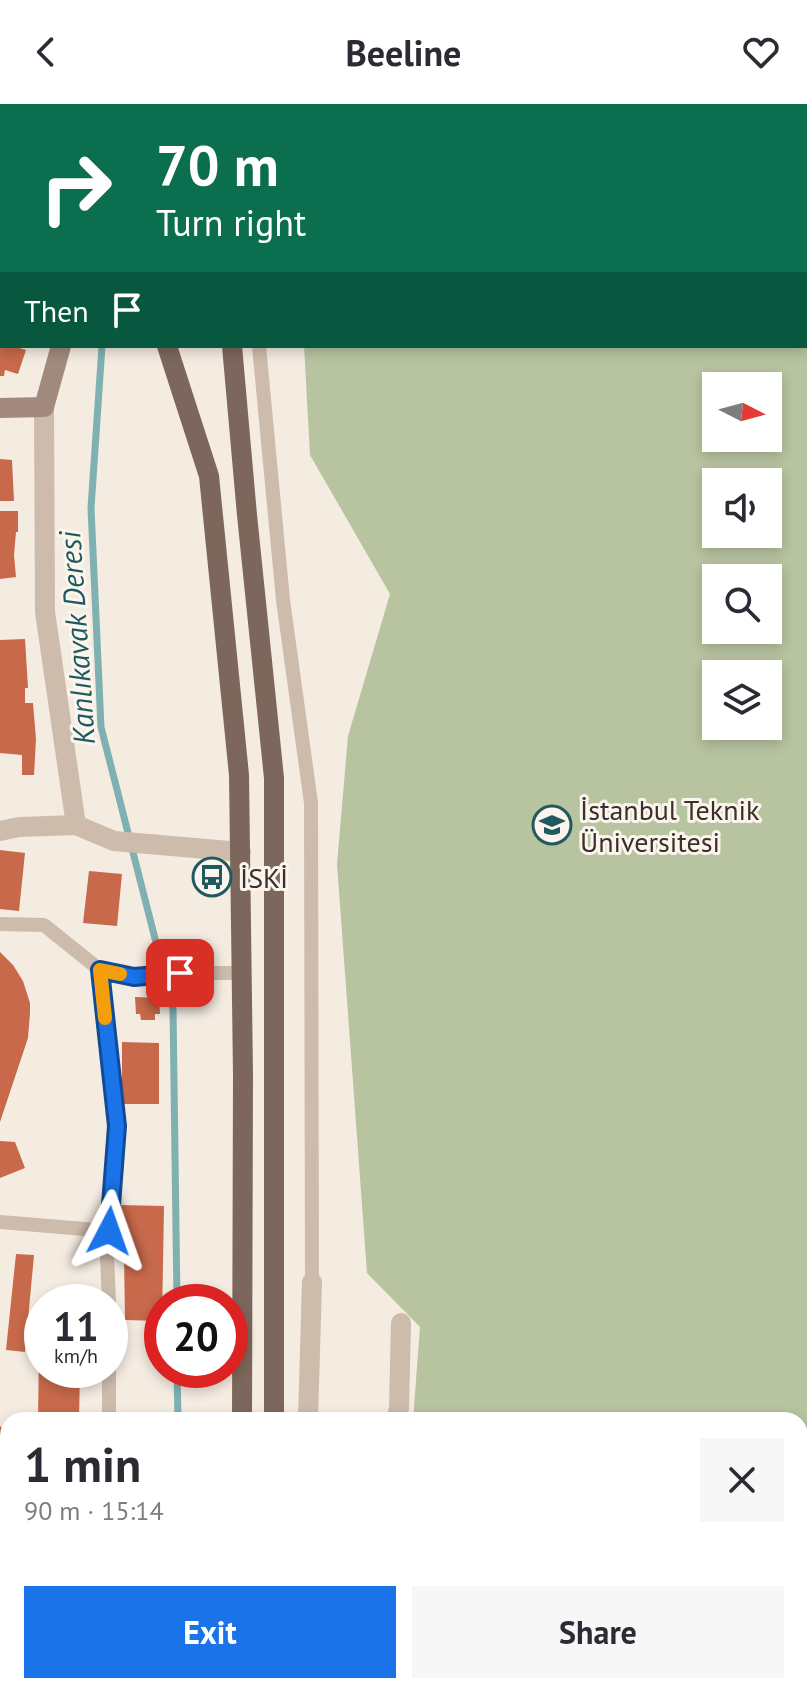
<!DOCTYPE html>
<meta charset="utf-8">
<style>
body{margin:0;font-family:"PT Sans",sans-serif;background:#f7f7f7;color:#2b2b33;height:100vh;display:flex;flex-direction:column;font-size:30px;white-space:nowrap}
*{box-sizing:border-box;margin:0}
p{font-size:26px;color:#7c7c81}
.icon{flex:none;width:44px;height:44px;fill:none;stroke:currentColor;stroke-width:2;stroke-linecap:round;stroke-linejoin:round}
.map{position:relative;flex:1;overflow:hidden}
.drawer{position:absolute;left:0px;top:1308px;width:808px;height:282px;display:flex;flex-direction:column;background:#fff;border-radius:24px 24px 0 0;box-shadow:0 4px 12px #0003}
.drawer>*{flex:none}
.banner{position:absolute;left:0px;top:0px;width:808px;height:244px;box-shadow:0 4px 12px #0003;background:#0b6e4f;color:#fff;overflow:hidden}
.needle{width:52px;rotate:96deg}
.controls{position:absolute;left:702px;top:268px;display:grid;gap:16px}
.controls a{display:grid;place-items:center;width:80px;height:80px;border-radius:0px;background:#fff;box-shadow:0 4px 12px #0003;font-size:40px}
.speed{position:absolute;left:24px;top:1180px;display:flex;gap:16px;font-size:40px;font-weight:700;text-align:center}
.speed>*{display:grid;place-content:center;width:104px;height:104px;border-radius:50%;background:#fff;box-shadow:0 4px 12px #0003;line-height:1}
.speed small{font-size:20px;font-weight:400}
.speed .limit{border:12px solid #d22;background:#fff;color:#111}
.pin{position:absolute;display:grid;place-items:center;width:68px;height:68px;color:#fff;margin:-34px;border-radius:16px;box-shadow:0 4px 12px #0006}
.me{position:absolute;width:88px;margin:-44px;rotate:4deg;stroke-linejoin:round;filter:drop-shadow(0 0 6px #0008)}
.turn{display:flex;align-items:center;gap:28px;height:168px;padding:0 24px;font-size:36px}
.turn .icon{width:104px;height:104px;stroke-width:2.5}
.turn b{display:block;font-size:56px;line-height:68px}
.then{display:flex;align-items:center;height:76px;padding:0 24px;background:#0003;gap:16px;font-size:30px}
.round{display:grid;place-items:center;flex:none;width:84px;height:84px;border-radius:0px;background:#f7f7f7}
.head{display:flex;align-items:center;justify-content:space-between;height:136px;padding:0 24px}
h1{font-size:48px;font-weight:800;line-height:60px}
.primary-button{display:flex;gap:16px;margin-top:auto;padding:16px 24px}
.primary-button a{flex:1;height:92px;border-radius:0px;background:#1a73e8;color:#fff;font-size:32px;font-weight:800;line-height:92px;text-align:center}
.primary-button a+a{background:#f7f7f7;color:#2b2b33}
header{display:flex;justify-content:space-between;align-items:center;height:104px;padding:0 24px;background:#fff;font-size:36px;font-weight:800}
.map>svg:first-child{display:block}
</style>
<header><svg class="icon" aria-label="back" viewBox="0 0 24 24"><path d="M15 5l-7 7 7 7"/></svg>Beeline<svg class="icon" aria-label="heart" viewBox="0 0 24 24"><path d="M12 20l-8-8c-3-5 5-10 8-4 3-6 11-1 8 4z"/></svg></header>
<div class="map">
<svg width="807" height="1589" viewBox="0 0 807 1589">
<rect width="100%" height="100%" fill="#f4ebe1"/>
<path fill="#b8c4a0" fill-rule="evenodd" d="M395 0H807V1339H800V1316H413L420 1223 367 1169 337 760 348 632 390 490 310 351 304 242H806V2H396ZM716 282H768V334H716ZM716 378H768V430H716ZM716 474H768V526H716ZM716 570H768V622H716Z"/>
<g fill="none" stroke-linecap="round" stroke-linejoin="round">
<g stroke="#7fb0b2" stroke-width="7">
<polyline points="102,242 91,404 101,623 173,905 177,1198"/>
<polyline points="177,1266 178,1316"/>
</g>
</g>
<g fill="#c8694b">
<polygon points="0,242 13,242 26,246 18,270 5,266 4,272 0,272"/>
<polygon points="0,355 12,356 14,397 0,397"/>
<polygon points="0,407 18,407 18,428 16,428 14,451 16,473 0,475"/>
<polygon points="25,535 28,584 25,584 25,599 33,599 36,635 34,671 22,671 22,651 0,649 0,536"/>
<polygon points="0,746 25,749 19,807 0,805"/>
<polygon points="89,767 122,770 117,822 83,819"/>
<polygon points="0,848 13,861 23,877 30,899 30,909 28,934 0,1018"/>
<polygon points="135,893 159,894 160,910 155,910 155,916 141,916 140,910 136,910"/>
<polygon points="122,938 159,939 159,1000 122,1000"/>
<polygon points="0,1037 15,1038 25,1064 0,1074"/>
<polygon points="119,1101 164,1102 162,1217 125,1216 124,1151 120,1151"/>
<polygon points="16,1150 34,1151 25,1248 6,1246"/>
<polygon points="39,1244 42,1244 42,1266 80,1266 79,1316 38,1316"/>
<polygon points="0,1322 8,1330 8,1373 7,1379 5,1379 3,1404 0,1404"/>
<polygon points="2,1508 8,1513 8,1564 0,1558 0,1511"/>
<polygon points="0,1569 8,1575 8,1582 17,1582 26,1589 0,1589"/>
<polygon points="31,1582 71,1582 66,1589 40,1589"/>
</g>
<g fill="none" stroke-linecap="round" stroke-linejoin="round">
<g stroke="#cdbbac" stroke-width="14">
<polyline points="142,2 143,0"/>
<polyline points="221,2 222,0"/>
<polyline points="297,2 298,0"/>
<polyline points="259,242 283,496 311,699 312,1178"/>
<polyline points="0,820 44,821 100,866 117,1022 107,1152 109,1198"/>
<polyline points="100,866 134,873 180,869 242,869"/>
<polyline points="0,1118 109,1127"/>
<polyline points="109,1316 109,1266"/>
<polyline points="0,1485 8,1492"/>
<polyline points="123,1582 132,1589"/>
</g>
<g stroke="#cdbbac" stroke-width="20">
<polyline points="44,303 45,508 76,721"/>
<polyline points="0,727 19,723 76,721 114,737 241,748"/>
<polyline points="308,1316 312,1178"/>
<polyline points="396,1316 399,1304 401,1219"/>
<polyline points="800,1358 807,1358"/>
</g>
<g stroke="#a18a7d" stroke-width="20">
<polyline points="0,304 44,303 61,242"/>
<polyline points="800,1417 807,1419"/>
<polyline points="491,1589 499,1582"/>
</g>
<g stroke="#7d675c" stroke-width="20">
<polyline points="124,0 126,2"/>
<polyline points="0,17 2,19"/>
<polyline points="167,242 209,372 239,671 243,971 242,1316"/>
<polyline points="232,242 247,411 274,674 274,1316"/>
<polyline points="244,1582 244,1589"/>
<polyline points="289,1582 293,1589"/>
</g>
</g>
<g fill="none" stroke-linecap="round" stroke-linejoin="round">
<defs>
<polyline id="route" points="109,1127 117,1022 100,866 134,873 180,869"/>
</defs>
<use href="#route" stroke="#114b97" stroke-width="20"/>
<use href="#route" stroke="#1a73e8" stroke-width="14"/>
<polyline stroke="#f59e0b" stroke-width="14" points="105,914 100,866 120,870"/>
</g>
<defs>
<symbol id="university-ring" viewBox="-11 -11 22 22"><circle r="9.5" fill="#fbf5ee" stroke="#1f5a5e" stroke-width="1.5"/><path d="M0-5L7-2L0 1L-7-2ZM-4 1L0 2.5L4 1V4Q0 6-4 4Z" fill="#1f5a5e"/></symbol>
<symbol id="bus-ring" viewBox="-11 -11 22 22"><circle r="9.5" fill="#fbf5ee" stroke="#1f5a5e" stroke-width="1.5"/><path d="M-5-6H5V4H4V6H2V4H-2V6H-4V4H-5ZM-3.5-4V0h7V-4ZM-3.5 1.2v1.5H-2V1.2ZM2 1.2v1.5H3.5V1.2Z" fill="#1f5a5e"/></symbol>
</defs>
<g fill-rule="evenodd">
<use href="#university-ring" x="530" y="699" width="44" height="44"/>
<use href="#bus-ring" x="190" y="751" width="44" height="44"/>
</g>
<g text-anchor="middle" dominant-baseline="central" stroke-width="6" stroke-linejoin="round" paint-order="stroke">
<g font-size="28" fill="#3b302b" stroke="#fbf5ee" text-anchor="start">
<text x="580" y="705">İstanbul Teknik<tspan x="580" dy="32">Üniversitesi</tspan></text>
<text x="240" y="773">İSKİ</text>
</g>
<g font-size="30" font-style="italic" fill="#1f5a5e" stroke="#fbf5ee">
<text transform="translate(76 534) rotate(-94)">Kanlıkavak Deresi</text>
</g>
</g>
</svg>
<div class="controls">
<a><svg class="needle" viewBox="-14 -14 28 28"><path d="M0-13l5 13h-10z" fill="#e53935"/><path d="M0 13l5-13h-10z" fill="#7c7c81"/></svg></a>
<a><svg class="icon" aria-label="sound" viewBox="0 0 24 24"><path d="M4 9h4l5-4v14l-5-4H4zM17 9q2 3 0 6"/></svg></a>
<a><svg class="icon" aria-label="search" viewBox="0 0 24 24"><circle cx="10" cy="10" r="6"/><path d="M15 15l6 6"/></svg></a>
<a><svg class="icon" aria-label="layers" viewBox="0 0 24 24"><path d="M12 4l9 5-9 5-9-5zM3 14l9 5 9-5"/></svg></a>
</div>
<div class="speed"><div>11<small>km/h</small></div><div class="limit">20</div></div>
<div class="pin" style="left:180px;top:869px;background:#d93025"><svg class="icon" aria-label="arrive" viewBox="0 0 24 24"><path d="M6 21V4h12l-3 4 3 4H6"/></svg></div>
<svg class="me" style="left:109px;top:1127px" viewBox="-20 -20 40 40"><path d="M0-17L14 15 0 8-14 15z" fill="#1a73e8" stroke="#fff" stroke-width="4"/></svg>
<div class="banner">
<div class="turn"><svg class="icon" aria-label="right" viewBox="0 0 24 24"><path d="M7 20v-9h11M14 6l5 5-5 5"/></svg><div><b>70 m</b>Turn right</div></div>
<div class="then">Then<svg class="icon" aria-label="arrive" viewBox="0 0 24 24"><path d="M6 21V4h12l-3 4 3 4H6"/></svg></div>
</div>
<section class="drawer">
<div class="head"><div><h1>1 min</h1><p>90 m · 15:14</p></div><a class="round"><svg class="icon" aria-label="close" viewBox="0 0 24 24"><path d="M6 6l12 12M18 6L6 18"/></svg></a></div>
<div class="primary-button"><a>Exit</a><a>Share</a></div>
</section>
</div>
